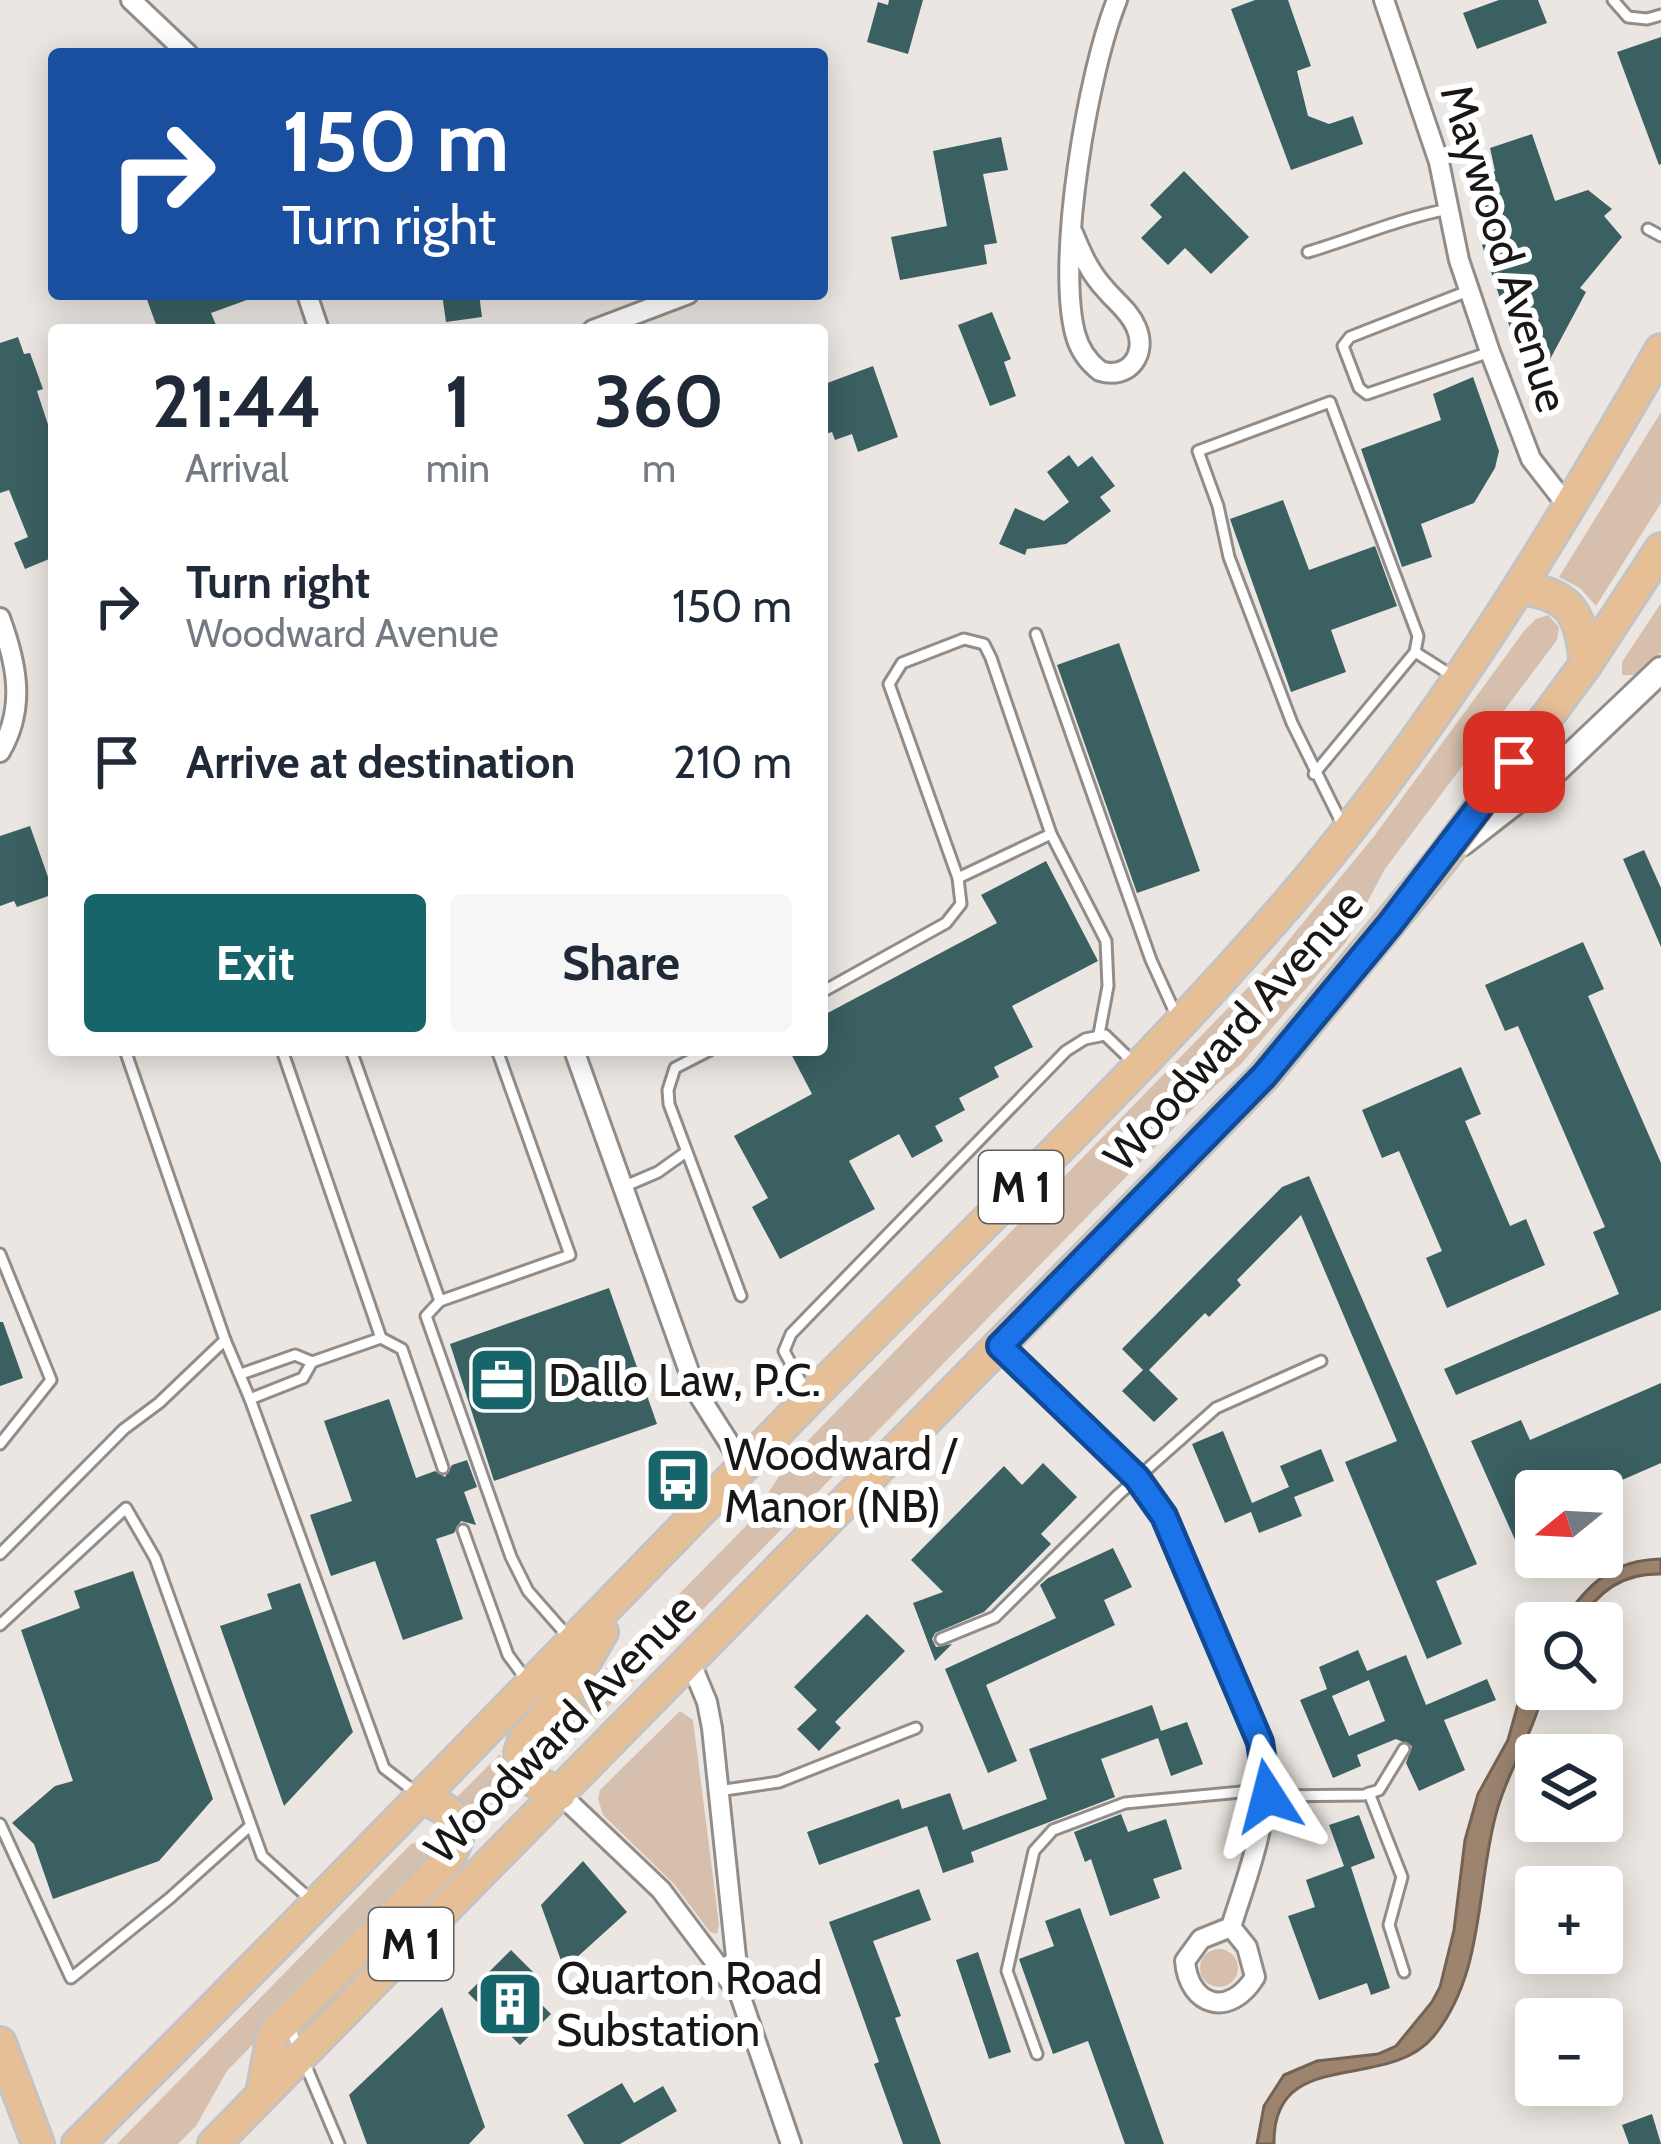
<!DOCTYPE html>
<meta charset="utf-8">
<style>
body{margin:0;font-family:Cabin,sans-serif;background:#f6f6f7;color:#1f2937;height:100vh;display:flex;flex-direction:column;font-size:45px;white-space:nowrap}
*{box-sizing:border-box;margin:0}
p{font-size:39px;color:#747a83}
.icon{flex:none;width:66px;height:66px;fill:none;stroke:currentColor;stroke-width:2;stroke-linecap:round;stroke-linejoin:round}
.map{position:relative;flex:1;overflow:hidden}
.drawer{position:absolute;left:48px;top:324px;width:780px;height:732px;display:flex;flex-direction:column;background:#fff;border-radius:12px;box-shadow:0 6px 30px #0003}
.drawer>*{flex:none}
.top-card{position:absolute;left:48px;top:48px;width:780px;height:252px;border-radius:12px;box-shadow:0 6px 30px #0003;background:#1a4fa0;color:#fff;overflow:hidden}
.needle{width:78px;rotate:252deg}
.tools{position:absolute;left:1515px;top:1470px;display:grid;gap:24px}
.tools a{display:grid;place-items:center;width:108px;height:108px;border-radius:12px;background:#fff;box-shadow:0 6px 30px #0003;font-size:60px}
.pin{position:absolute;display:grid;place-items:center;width:102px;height:102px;color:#fff;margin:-51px;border-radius:24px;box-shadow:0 6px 18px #0006}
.me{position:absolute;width:132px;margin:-66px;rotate:351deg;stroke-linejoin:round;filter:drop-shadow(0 0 9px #0008)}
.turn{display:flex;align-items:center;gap:42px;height:252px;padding:0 36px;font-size:54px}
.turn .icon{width:156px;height:156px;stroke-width:2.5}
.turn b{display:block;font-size:84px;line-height:102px}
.eta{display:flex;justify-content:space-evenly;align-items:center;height:204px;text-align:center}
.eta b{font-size:72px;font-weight:800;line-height:84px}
.cta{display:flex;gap:24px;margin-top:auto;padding:24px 36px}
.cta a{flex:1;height:138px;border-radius:12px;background:#16656a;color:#fff;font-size:48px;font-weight:800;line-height:138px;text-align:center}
.cta a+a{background:#f6f6f7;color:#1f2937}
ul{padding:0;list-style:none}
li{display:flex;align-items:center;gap:36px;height:156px;padding:0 36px}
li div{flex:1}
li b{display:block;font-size:45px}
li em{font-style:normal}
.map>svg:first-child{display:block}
</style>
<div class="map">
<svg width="1661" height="2144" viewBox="0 0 1661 2144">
<rect width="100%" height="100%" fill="#ebe6e1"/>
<g fill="#d6c0ad">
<polygon points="1661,412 1661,503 1596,606 1580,588 1559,577"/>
<polygon points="1661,603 1661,652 1638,675 1622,675 1622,662"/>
<polygon points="1548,615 1559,627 1557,640 1385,869 1346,942 1241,1064 1216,1085 578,1737 559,1752 547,1751 544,1738 561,1714 746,1526 792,1457 1261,974 1375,835 1524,631 1536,619"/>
<polygon points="680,1711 693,1720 719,1924 717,1934 710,1932 674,1884 603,1815 598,1799 600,1790"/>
<polygon points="500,1754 507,1776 526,1788 473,1838 452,1802"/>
<polygon points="428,1839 435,1847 427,1865 227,2071 196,2126 178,2144 117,2144 411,1844"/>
<circle cx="1219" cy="1968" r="19"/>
</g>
<g fill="#9c846f" stroke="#746354" stroke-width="3">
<path d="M1661 1559V1574C1622 1573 1599 1591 1578 1623H1562C1587 1584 1613 1560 1661 1559Z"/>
<path d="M1536 1665V1689H1544C1533 1735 1506 1773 1495 1818 1476 1891 1484 1975 1433 2037 1386 2093 1272 2045 1274 2144H1257L1264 2106 1284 2075 1317 2061 1378 2054 1396 2046 1432 2002 1440 1987 1454 1930 1465 1840 1478 1794 1508 1740 1518 1704Z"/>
</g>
<g fill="#3b6062" fill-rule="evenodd">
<polygon points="889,0 923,0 908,54 867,42 878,2 888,5"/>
<polygon points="1255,0 1288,0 1311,66 1297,71 1308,116 1329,124 1353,116 1363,144 1291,170 1231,9"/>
<polygon points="1499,0 1538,0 1547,23 1477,49 1463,13"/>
<polygon points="1661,37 1661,164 1659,165 1617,52"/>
<polygon points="1532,134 1555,201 1588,190 1612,209 1604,216 1622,237 1580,288 1586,292 1532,393 1482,245 1492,240 1479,177 1495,171 1490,148"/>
<polygon points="1001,137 1008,170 983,174 997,243 984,245 987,264 900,280 891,237 947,226 933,151"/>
<polygon points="1184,171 1249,237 1211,274 1185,248 1168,265 1141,238 1162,217 1150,205"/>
<polygon points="145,294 255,294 255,297 211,313 218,330 180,330 178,324 158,330"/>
<polygon points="442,294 479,294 482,317 446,322"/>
<polygon points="992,312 1011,359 1004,362 1016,396 990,406 958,325"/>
<polygon points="18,337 24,354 30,353 43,389 37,391 54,443 54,557 25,569 14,543 28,537 9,490 0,493 0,343"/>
<polygon points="873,366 898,437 858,452 852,434 835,440 832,432 822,435 822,385"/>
<polygon points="1473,377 1499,451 1495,468 1474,503 1421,524 1432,557 1402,567 1361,449 1441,420 1433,394"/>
<polygon points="1069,455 1078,467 1092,456 1115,486 1100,497 1111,511 1066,544 1027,549 1025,555 999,544 1015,508 1044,521 1069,502 1047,472"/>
<polygon points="1283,500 1309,570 1375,546 1397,606 1331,630 1346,672 1291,692 1230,519"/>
<polygon points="1119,643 1200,871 1137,893 1057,665"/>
<polygon points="30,826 54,894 17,907 14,901 0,906 0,836"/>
<polygon points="1644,850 1661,888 1661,947 1623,859"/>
<polygon points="1046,861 1098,961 1012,1006 1033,1047 994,1067 999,1077 959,1098 965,1110 935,1126 943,1141 912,1158 899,1134 849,1161 875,1209 780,1259 752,1207 768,1198 734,1136 812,1094 789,1050 822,1050 822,1016 997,923 981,895"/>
<polygon points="1583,942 1604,989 1588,996 1661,1163 1661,1310 1456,1395 1444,1369 1619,1294 1593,1232 1605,1227 1518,1026 1505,1031 1485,985"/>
<polygon points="1461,1067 1481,1114 1465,1121 1510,1226 1526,1219 1545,1265 1447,1308 1426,1258 1442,1251 1399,1151 1382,1158 1362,1110"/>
<polygon points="1309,1176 1477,1564 1436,1581 1462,1644 1427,1659 1345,1462 1397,1441 1301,1215 1237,1280 1241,1285 1209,1317 1205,1313 1149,1370 1178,1399 1154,1422 1122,1391 1143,1370 1122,1349 1282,1187"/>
<polygon points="609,1288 657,1424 494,1481 450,1344"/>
<polygon points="0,1322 3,1322 23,1378 0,1386"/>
<polygon points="1661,1383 1661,1463 1597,1491 1536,1491 1536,1533 1516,1542 1471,1441 1521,1420 1530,1440"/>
<polygon points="389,1399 416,1478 435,1471 445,1477 452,1465 467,1460 477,1487 464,1492 476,1525 461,1521 454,1533 436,1539 463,1619 403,1640 375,1561 331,1576 310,1515 352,1501 324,1421"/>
<polygon points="1223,1431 1252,1503 1289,1487 1280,1466 1321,1449 1334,1481 1294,1497 1302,1516 1259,1533 1251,1512 1225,1523 1192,1444"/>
<polygon points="1043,1463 1077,1497 1041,1534 1051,1544 984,1612 935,1633 932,1639 936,1647 952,1644 935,1661 913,1603 943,1592 911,1560 1004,1466 1022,1485"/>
<polygon points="1113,1548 1132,1587 1104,1600 1115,1625 986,1685 1017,1761 988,1773 945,1669 1056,1618 1040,1585 1048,1578"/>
<polygon points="133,1571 213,1799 159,1861 53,1899 34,1844 12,1823 55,1786 73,1781 21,1630 80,1608 74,1591"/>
<polygon points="300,1583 353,1732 284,1806 220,1626 272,1609 267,1594"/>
<polygon points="867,1614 905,1651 835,1722 841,1728 819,1751 797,1729 817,1710 794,1687"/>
<path d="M1358 1650 1367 1671 1406 1655 1426 1705 1487 1679 1496 1700 1444 1720 1465 1770 1419 1791 1406 1763 1412 1746 1396 1739 1357 1755 1361 1766 1333 1778 1300 1700 1327 1689 1319 1667ZM1369 1680 1385 1721 1349 1736 1332 1696Z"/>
<polygon points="1152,1705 1161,1731 1187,1722 1203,1764 1171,1776 1158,1738 1101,1759 1115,1797 971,1852 974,1862 943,1873 927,1826 819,1865 807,1832 899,1799 902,1809 950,1793 963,1830 1047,1799 1029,1749"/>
<polygon points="1121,1814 1128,1832 1166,1819 1182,1869 1153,1879 1160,1898 1110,1916 1091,1859 1085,1862 1074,1832"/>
<polygon points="1359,1815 1375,1858 1351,1867 1390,1988 1371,1995 1367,1983 1319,2000 1288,1916 1315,1907 1306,1880 1344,1866 1329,1825"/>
<polygon points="583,1861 627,1912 564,1969 541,1905"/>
<polygon points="919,1889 931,1920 873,1941 901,2016 895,2018 941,2144 903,2144 874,2064 879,2062 829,1922"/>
<polygon points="1080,1908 1164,2144 1125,2144 1088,2041 1053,2054 1019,1959 1054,1946 1045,1921"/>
<polygon points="511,1950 533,1972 521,1984 551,2014 520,2045 468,1993"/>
<polygon points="978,1952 1011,2052 989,2059 956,1960"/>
<polygon points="442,2007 485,2127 469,2144 367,2144 349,2095"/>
<polygon points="622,2083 634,2103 663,2086 677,2111 620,2144 584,2144 567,2115"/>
<polygon points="1652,2114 1661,2144 1629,2144 1622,2125"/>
</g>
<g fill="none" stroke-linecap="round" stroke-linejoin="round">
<defs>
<g id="service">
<polyline points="1613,0 1628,17 1647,19 1661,15"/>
<polyline points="1648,229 1661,236"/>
<path d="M1308 252C1355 238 1401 218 1449 209"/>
<polyline points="1468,291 1350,337 1343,346 1359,388 1367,394 1490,352"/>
<polyline points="1036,634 1151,960 1177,1017"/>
<polyline points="1415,652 1456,678"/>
<polyline points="1314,774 1415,652 1418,636 1330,402 1198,451 1218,506 1229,557 1292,723 1343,826"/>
<polyline points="1051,834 1106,941 1108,986 1099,1034"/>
<polyline points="822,992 946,923 961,904 958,878 889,684 902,663 964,639 984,644 991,658 1051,834 958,878"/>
<polyline points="282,1050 381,1338"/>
<polyline points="351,1050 440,1301"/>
<polyline points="497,1050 570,1255 440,1301 426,1316 511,1557 528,1591 571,1640"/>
<polyline points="710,1050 675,1068 668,1090 669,1104 741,1296"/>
<polyline points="623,1187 658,1172 686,1152"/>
<polyline points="0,1254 51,1380 0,1444"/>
<polyline points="225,1340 250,1399 384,1768 419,1795"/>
<polyline points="312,1362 381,1338 402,1349 443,1468"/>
<polyline points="241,1374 295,1355 312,1362 303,1378 250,1399"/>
<polyline points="807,1393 784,1351 791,1334 1066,1051 1085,1039 1105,1035 1135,1064"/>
<polyline points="463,1530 508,1655 525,1678"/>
<polyline points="0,1554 124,1429 159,1403 225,1340 125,1050"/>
<polyline points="0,1625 126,1508 155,1558 262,1856 311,1900"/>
<polyline points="941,1639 995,1617 1118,1495 1216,1408 1321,1361"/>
<polyline points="718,1791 779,1782 916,1728"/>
<polyline points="1369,1793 1402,1877 1389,1925 1404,1972"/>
<polyline points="1267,1796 1364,1795 1379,1790 1404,1749"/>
<polyline points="0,1824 71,1978 170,1898 250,1826"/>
<polyline points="289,2026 339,2144"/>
<polyline points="1037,2054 1007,1971 1034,1851 1053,1830 1125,1803 1262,1790"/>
</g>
<g id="minor">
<polyline points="131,0 188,54"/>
<polyline points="1384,0 1439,162 1459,260 1490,352 1531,459 1570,509"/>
<path d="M1073 233C1082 255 1090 273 1106 290 1116 302 1130 312 1136 327 1148 354 1129 380 1100 371 1087 361 1079 349 1075 333 1056 258 1088 72 1117 0"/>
<polyline points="307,294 319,330"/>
<polyline points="593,330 688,294"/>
<path d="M0 618C17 664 26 708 0 752"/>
<polyline points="574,1050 696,1391 745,1468"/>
<path d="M1000 1346 1149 1492 1177 1543 1260 1742C1275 1810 1251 1863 1231 1927L1201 1939 1185 1961C1189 2007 1230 2018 1255 1977L1247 1947 1231 1927"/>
<polyline points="690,1661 707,1702 712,1728 740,1995 791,2144"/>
<polyline points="560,1794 661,1890 740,1995"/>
</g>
<polyline id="tertiary" points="1462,843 1557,769 1661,670"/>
<g id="primary">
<path d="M1520 588C1573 595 1580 614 1586 664"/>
<polyline points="560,1794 532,1780 522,1770 520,1753 524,1740 570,1687 602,1632"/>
<polyline points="0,2043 38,2144"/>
<path d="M262 2094 273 2034 443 1865C467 1830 464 1816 423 1798"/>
<path d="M78 2144C326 1897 569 1645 813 1395 974 1231 1141 1074 1291 900 1436 731 1551 542 1661 350"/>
<polyline points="214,2144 1264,1076 1442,859 1586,664 1661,549"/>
</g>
</defs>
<use href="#service" stroke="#928d89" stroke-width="15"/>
<use href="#minor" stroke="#928d89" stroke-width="24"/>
<use href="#tertiary" stroke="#928d89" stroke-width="30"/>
<use href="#primary" stroke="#c3c3c2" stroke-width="36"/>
<use href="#service" stroke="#fff" stroke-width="9"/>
<use href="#minor" stroke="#fff" stroke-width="18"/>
<use href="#tertiary" stroke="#fff" stroke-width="24"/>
<use href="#primary" stroke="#e7bf97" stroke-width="30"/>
</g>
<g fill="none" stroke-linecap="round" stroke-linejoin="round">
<defs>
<polyline id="route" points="1268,1796 1260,1742 1164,1516 1137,1478 1000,1346 1264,1076 1390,924 1514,762"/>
</defs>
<use href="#route" stroke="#114b97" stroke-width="30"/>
<use href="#route" stroke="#1a73e8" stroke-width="21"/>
</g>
<defs>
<symbol id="office-square" viewBox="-11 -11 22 22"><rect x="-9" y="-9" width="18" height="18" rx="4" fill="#16656a" stroke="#fff"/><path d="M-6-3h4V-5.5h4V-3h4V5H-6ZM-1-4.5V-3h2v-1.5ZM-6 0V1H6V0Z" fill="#fff"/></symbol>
<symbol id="bus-square" viewBox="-11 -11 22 22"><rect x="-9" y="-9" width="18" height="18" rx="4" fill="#16656a" stroke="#fff"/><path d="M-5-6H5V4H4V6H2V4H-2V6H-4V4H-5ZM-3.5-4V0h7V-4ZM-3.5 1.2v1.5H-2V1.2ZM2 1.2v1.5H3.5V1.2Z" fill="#fff"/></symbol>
<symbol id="building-square" viewBox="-11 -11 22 22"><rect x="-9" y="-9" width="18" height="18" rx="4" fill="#16656a" stroke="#fff"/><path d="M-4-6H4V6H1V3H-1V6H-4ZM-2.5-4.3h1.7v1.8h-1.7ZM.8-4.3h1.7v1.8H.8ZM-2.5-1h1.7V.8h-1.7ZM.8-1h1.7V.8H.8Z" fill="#fff"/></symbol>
</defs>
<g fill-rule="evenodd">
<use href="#office-square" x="464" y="1342" width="76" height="76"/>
<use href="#bus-square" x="640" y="1442" width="76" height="76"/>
<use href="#building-square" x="472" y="1966" width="76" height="76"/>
</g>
<g text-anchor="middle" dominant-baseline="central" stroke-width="12" stroke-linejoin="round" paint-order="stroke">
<g fill="#fff" stroke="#5d5d5b" stroke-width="3">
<rect x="979" y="1151" width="84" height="72" rx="9"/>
<rect x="369" y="1908" width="84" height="72" rx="9"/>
</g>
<g font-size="42" font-weight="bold" fill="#181715">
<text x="1021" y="1187">M 1</text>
<text x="411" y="1944">M 1</text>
</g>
<g font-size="45" fill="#181715" stroke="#fff">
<text transform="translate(1505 248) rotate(73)">Maywood Avenue</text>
<text transform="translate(1233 1030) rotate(-48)">Woodward Avenue</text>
<text transform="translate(560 1728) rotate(-45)">Woodward Avenue</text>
</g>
<g font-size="45" fill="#181715" stroke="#fff" text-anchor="start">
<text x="548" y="1380">Dallo Law, P.C.</text>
<text x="724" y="1454">Woodward /<tspan x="724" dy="52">Manor (NB)</tspan></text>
<text x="556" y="1978">Quarton Road<tspan x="556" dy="52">Substation</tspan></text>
</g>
</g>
</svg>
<div class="tools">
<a><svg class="needle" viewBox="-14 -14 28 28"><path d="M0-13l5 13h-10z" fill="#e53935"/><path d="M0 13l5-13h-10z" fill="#747a83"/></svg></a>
<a><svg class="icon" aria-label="search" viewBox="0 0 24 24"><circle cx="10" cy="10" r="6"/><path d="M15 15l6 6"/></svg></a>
<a><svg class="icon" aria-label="layers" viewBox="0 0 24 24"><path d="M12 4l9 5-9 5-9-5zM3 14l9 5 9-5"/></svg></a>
<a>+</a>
<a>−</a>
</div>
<div class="pin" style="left:1514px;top:762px;background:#d93025"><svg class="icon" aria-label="arrive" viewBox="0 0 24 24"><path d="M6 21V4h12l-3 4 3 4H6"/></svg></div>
<svg class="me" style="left:1268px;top:1796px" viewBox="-20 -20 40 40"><path d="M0-17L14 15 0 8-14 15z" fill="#1a73e8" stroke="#fff" stroke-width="4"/></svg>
<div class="top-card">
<div class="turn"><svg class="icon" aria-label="right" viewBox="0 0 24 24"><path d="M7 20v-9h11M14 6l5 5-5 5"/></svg><div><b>150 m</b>Turn right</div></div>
</div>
<section class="drawer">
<div class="eta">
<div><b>21:44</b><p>Arrival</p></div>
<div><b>1</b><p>min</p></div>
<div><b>360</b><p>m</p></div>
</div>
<ul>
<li><svg class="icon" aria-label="right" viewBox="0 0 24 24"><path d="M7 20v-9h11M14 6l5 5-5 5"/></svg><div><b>Turn right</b><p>Woodward Avenue</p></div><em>150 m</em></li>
<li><svg class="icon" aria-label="arrive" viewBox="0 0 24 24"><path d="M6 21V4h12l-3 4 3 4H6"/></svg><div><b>Arrive at destination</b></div><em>210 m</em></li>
</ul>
<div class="cta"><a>Exit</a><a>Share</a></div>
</section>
</div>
